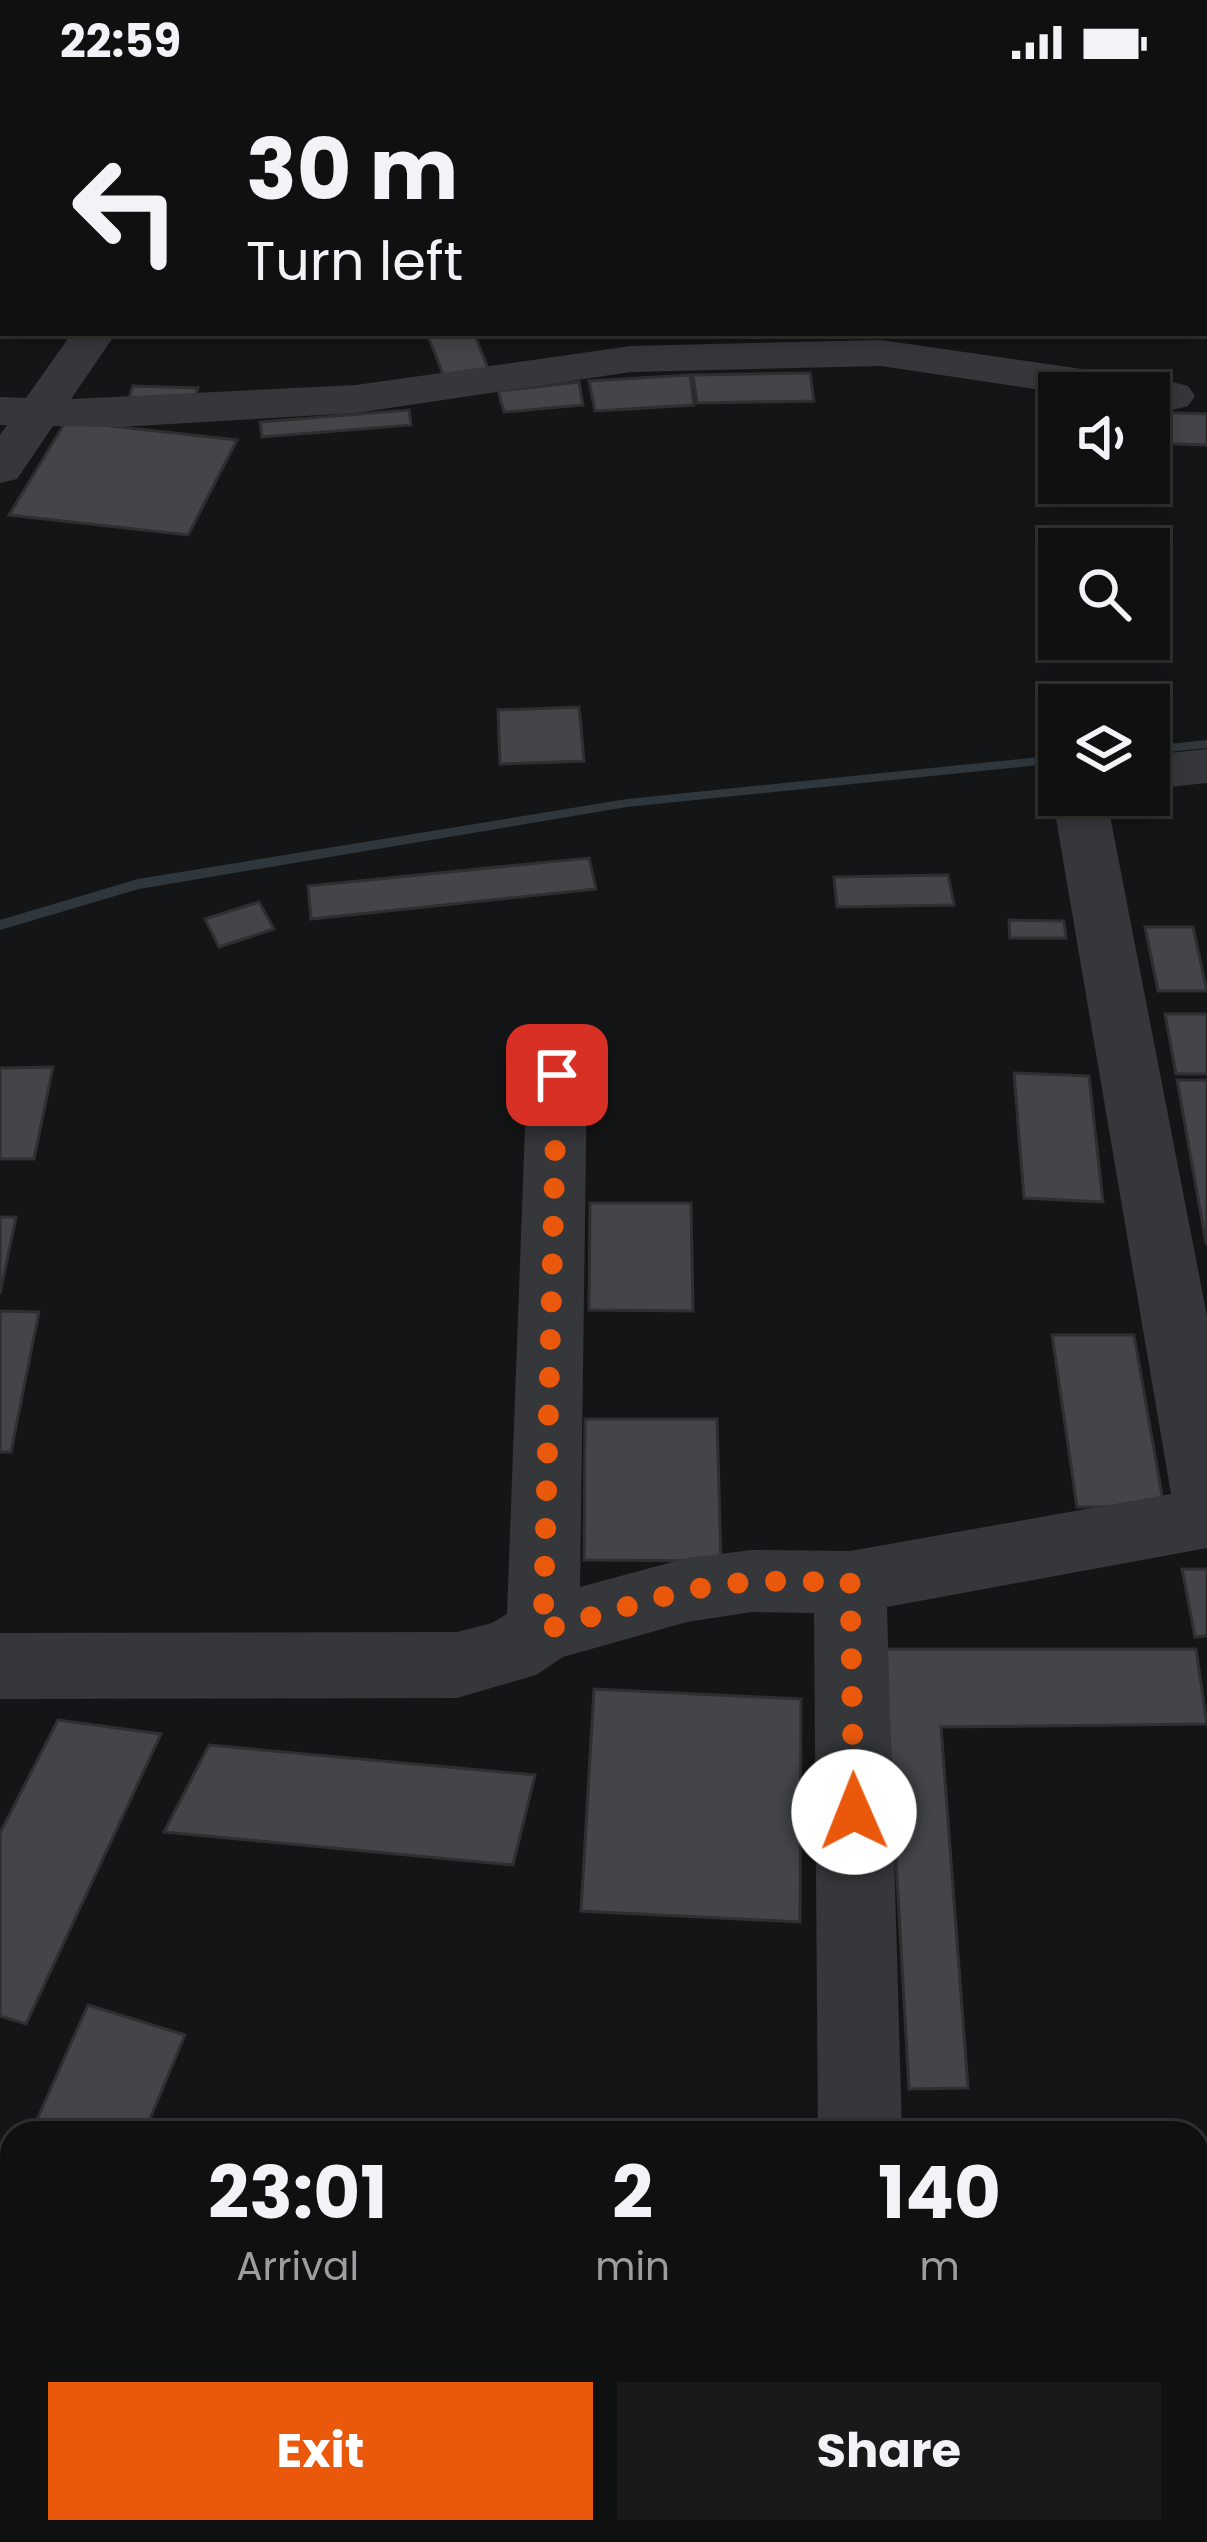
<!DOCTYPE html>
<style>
body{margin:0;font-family:Poppins,sans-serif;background:#181919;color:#f1f3f6;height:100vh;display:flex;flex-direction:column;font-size:45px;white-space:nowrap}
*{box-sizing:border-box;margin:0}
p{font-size:39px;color:#9b9d9f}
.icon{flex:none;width:66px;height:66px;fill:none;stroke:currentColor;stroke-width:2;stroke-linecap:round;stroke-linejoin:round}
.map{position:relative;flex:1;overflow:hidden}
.details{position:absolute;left:0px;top:2037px;width:1209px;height:423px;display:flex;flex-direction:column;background:#0f1010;border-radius:36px 36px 0 0;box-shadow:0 6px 18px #0003,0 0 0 3px #2f3030}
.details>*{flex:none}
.top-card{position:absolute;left:0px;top:0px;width:1209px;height:252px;box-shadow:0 6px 18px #0003,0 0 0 3px #2f3030;background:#0f1010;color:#f1f3f6;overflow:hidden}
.tools{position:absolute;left:1038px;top:288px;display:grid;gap:24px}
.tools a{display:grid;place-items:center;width:132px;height:132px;border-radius:0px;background:#0f1010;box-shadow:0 6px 18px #0003,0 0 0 3px #2f3030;font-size:60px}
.pin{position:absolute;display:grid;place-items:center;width:102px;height:102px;color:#fff;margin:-51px;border-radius:24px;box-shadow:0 6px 18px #0006}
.me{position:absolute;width:132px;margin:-66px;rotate:359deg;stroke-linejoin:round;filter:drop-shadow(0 0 9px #0008)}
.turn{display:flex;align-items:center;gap:42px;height:252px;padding:0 48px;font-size:54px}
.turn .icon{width:156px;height:156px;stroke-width:2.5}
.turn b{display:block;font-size:84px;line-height:102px}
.eta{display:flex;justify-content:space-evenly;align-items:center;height:204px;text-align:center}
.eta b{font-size:72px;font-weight:700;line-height:84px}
.button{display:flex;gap:24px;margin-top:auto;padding:24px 48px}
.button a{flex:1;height:138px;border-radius:0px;background:#ea580c;color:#fff;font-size:48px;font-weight:700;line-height:138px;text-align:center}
.button a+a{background:#181919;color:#f1f3f6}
.status{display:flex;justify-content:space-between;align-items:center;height:84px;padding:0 60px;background:#0f1010;direction:ltr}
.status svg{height:33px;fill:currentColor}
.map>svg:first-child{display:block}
</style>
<div class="status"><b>22:59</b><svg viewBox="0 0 49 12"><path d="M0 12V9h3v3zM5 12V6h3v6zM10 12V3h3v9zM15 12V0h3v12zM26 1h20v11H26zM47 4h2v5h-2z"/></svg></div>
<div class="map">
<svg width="1207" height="2458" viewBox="0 0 1207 2458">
<rect width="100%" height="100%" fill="#141516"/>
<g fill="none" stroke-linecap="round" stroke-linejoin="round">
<g fill="#2f373d" fill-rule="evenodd">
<polygon points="1207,656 1207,664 1149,670 1149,662"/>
<polygon points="1059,671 1059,679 627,723 139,805 0,846 0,836 138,795 627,715"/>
</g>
</g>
<g fill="#444549" stroke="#2f2f32" stroke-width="3">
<polygon points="427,249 474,249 491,292 446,298"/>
<polygon points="810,289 814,317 697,319 693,291"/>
<polygon points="690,291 694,321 595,327 589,297"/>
<polygon points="579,298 583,321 504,328 498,307"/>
<polygon points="133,302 198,304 193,319 128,317"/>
<polygon points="409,326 411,341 262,353 260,338"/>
<polygon points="1149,328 1207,330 1207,361 1149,359"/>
<polygon points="66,337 237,356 188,451 9,431"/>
<polygon points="579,623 584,677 500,680 498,626"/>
<polygon points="589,774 596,805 311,835 308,802"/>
<polygon points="948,791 954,821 837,823 834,793"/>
<polygon points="259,818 274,845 219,863 205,835"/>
<polygon points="1009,836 1064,837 1066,854 1010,854"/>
<polygon points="1145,843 1193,843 1207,907 1158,907"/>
<polygon points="1165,930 1207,930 1207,990 1176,990"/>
<polygon points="53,983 34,1075 0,1075 0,984"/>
<polygon points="1014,989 1089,992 1103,1118 1024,1114"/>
<polygon points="1177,996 1207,996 1207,1160 1206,1159"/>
<polygon points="590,1119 691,1119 693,1227 589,1226"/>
<polygon points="0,1133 16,1133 0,1210"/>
<polygon points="0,1227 39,1228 11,1368 0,1368"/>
<polygon points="1052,1251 1134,1251 1164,1423 1077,1423"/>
<polygon points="585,1335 717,1335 721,1477 584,1476"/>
<polygon points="1182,1485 1207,1485 1207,1552 1195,1553"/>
<polygon points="884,1565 1196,1565 1207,1640 941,1643 968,2004 909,2005"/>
<polygon points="594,1605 801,1615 800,1838 581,1827"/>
<polygon points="58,1636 161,1650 26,1940 0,1932 0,1749"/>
<polygon points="209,1661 535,1691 513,1781 164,1748"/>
<polygon points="88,1921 185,1951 144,2049 31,2049"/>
<polygon points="1197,2155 1207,2155 1207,2458 964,2458 964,2448 1197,2448"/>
<polygon points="0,2245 12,2250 12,2384 2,2405"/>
</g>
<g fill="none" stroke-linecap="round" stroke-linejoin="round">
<g fill="#36373a" fill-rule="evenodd">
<rect x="1206" y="15" width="1" height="24"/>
<rect x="0" y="17" width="3" height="24"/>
<polygon points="72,249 116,249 71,315 356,301 631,262 881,256 1172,298 1188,302 1195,312 1188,322 1172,326 1149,322 1149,309 1061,309 881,282 631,288 356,329 119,343 53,342 17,395 0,399 0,351 7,341 0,341 0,313 26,314"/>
<polygon points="1207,665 1207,699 1149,705 1149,671"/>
<polygon points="1059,700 1059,711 1106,711 1207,1232 1207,1464 887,1523 902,2049 818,2049 814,1529 752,1528 687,1538 563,1573 536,1591 457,1614 0,1615 0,1549 457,1548 492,1539 507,1530 527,990 536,974 557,968 578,974 587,990 580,1503 687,1474 752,1466 850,1467 1171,1410 1052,711"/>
<rect x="820" y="2448" width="94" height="10"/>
</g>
</g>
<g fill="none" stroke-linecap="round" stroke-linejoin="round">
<polyline stroke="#ea580c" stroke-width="21" stroke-dasharray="0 37.8" points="557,991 543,1546 687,1506 752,1497 850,1498 854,1728"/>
</g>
</svg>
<div class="tools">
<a><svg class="icon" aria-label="sound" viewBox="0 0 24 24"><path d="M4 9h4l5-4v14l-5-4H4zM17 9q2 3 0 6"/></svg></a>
<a><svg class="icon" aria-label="search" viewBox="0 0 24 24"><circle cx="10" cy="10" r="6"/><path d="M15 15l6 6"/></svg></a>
<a><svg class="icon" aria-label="layers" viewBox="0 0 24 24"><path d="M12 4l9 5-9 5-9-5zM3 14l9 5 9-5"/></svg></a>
</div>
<div class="pin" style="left:557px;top:991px;background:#d93025"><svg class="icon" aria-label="arrive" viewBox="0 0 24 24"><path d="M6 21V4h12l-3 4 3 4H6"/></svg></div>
<svg class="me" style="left:854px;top:1728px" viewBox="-20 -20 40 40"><circle r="19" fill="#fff"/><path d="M0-13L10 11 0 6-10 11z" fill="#ea580c"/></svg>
<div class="top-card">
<div class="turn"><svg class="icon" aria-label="left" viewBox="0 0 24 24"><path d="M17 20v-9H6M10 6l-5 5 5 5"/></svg><div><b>30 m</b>Turn left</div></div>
</div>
<section class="details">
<div class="eta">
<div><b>23:01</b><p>Arrival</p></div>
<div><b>2</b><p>min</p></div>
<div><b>140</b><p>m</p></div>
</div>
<div class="button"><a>Exit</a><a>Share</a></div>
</section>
</div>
